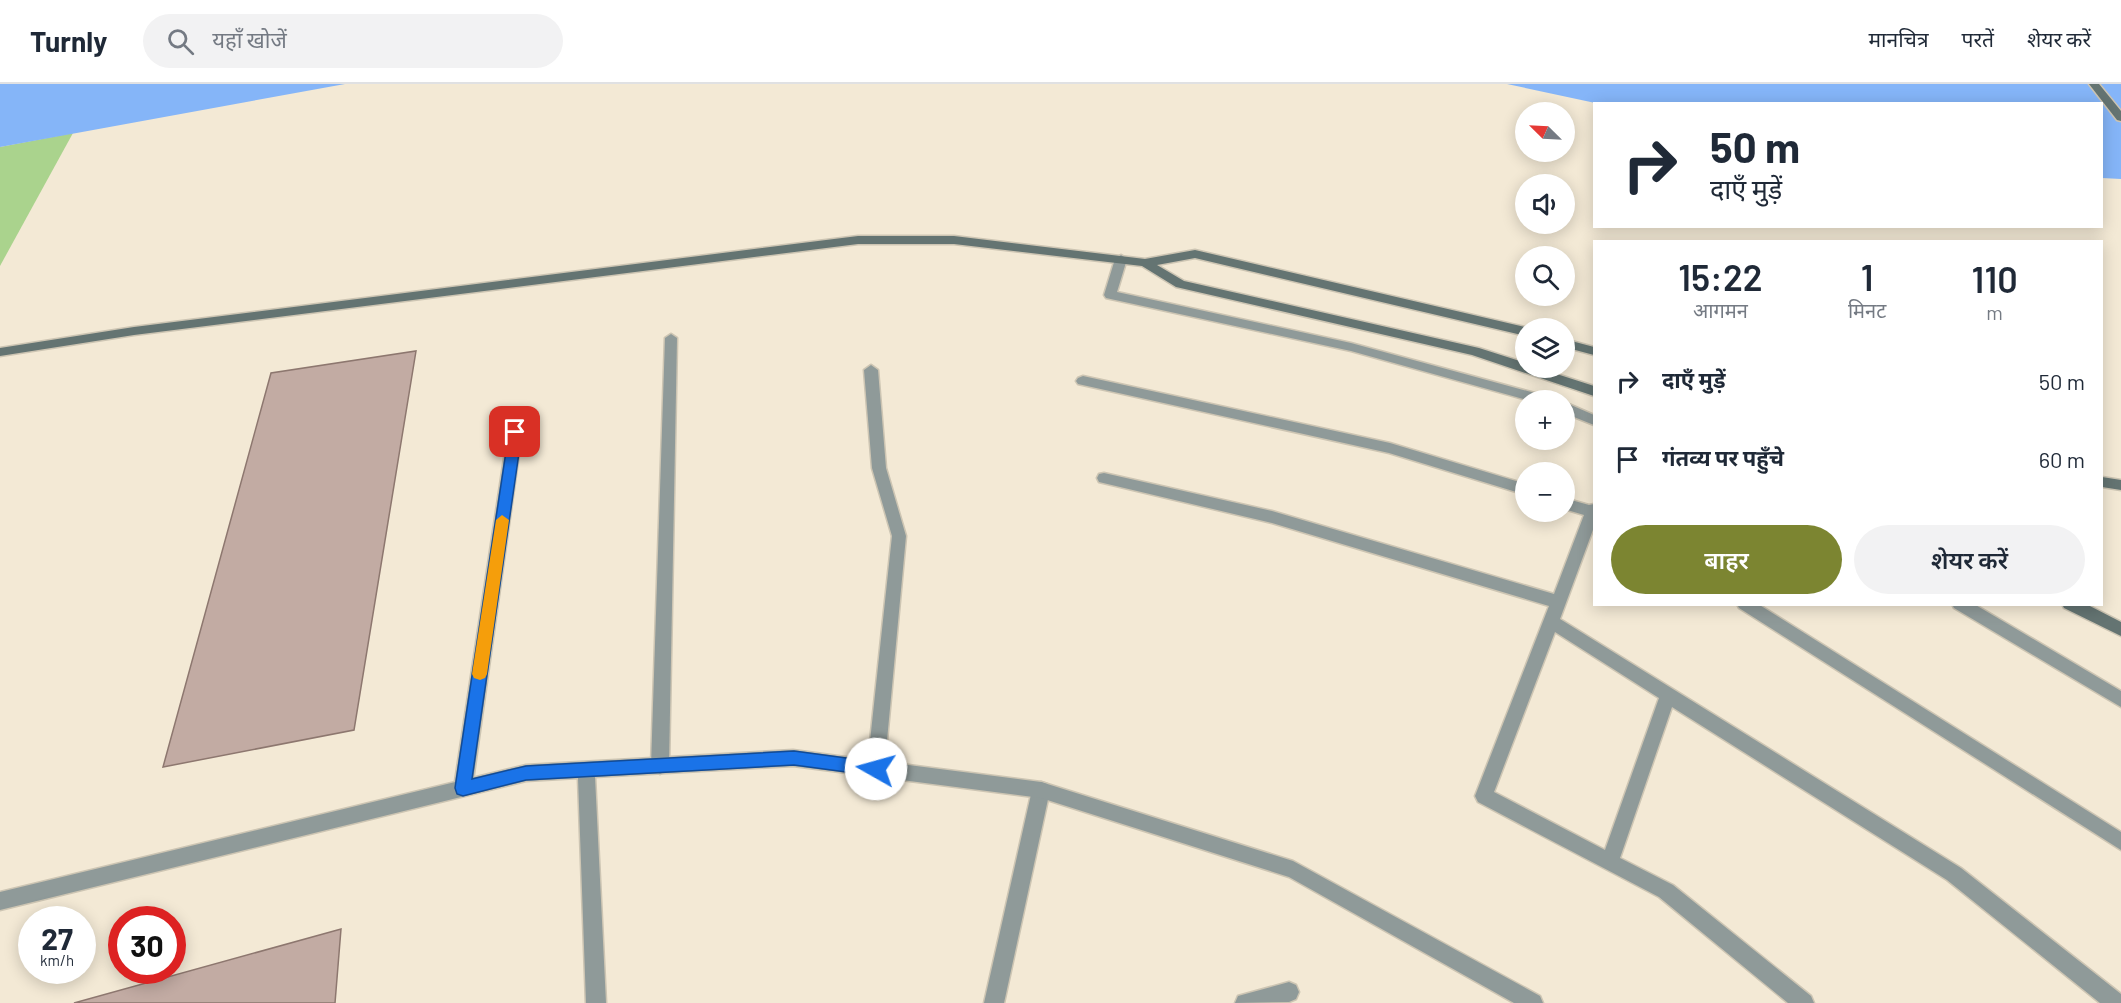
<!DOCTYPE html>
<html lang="hi">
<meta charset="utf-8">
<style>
body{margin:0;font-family:Barlow,"Noto Sans Devanagari",sans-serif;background:#f2f2f3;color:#1f2937;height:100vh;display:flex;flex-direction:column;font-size:22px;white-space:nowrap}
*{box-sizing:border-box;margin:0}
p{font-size:20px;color:#747a83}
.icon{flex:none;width:33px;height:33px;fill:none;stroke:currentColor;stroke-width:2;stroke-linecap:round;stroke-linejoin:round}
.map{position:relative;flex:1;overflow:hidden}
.drawer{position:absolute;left:1593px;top:156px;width:510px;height:366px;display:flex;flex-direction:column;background:#fff;border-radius:0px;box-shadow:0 3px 15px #0003}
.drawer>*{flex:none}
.top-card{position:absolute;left:1593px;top:18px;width:510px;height:126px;border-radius:0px;box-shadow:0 3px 15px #0003;background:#fff;color:#1f2937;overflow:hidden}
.needle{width:39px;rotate:294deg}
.tools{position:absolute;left:1515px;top:18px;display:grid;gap:12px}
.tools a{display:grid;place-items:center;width:60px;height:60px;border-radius:50%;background:#fff;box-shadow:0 3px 15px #0003;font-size:30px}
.speed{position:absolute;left:18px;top:822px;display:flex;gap:12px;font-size:30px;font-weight:700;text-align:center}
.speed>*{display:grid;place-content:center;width:78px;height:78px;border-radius:50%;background:#fff;box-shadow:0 3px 15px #0003;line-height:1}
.speed small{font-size:15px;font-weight:400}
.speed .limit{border:9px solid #d22;background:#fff;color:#111}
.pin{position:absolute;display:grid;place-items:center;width:51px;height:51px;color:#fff;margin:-26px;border-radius:12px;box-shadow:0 3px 9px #0006}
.me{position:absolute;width:66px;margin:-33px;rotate:277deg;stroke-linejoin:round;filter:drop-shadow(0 0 4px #0008)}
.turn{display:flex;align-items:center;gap:21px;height:126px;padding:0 18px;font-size:27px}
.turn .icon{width:78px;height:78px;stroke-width:2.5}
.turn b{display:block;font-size:42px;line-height:51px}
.eta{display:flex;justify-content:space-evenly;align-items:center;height:102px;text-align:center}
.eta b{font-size:36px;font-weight:600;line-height:42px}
.cta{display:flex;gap:12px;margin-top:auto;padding:12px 18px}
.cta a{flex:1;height:69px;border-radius:36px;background:#7c8531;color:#fff;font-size:24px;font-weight:600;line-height:69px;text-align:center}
.cta a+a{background:#f2f2f3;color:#1f2937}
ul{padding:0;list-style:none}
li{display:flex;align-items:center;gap:18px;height:78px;padding:0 18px}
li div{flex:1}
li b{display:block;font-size:22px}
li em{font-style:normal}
header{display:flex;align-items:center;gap:36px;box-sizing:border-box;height:84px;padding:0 30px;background:#fff;border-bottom:2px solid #e0e1e3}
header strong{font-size:28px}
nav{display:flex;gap:33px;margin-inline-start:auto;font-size:21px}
.search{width:420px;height:54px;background:#f2f2f3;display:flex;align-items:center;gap:15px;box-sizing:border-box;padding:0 21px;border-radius:33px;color:#747a83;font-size:22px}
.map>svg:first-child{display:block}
</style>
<header>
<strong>Turnly</strong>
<div class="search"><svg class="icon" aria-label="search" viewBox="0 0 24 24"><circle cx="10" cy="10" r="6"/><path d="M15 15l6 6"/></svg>यहाँ खोजें</div>
<nav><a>मानचित्र</a><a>परतें</a><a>शेयर करें</a></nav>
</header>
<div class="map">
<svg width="2121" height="919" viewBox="0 0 2121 919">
<rect width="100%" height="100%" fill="#f3e9d5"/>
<polygon fill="#aad38d" points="73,49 0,182 0,63"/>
<g fill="#85b5f8">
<polygon points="0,0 345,0 0,63"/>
<polygon points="1507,0 2121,0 2121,95 2102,94 2102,20 1600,20"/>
</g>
<g fill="#c2aba3" stroke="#8d776f" stroke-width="1.5">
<polygon points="416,267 354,646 163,683 271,289"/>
<polygon points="341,845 335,919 74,919"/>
</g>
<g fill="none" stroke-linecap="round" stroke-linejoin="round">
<defs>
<g id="service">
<polygon points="1121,171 1127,175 1117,208 1351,259 1542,311 1549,316 1527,316 1351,267 1106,214 1104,211 1115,175"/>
<polygon points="671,250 677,254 669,682 666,687 660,690 654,687 651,682 665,254"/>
<polygon points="1083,292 1390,359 1526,400 1526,411 1389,369 1078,300 1076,297 1078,294"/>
<polygon points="1564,318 1594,331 1594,341 1564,329"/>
<polygon points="515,343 522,348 472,704 469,710 463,712 457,710 454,704 508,348"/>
<path d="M1104 389 1272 427 1554 510 1584 431 1564 425V414L1589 421 1594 420V443L1560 535 1961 784 2121 910V919H2100L1947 796 1672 623 1620 774 1673 801 1811 912 1814 919H1788L1659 813 1478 718 1475 712 1549 522 1272 439 1099 398 1097 394 1099 390ZM1555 548 1659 614 1605 766 1494 708Z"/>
<polygon points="1737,520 1758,520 2121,748 2121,766 1739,524"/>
<polygon points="1952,520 1974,520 2121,607 2121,623 1954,524"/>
<polygon points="1041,698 1047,700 1050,706 1004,919 984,919 1032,706 1035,700"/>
<polygon points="1289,898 1296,901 1299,908 1296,915 1289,918 1235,919 1238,912"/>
</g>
<polygon id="minor" points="871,281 878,286 886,384 906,452 885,678 1041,698 1293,777 1540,912 1543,919 1514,919 1289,793 1041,714 793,682 595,693 606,919 586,919 578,694 526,697 0,826 0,808 526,681 793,666 868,676 892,452 872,384 864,286"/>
<g id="secondary">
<polygon points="2089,0 2099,0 2121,27 2121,37 2117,36"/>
<polygon points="858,152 954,152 1145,175 1195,166 1529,244 1526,244 1526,252 1195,174 1157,181 1184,197 1479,264 1526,279 1526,284 1538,284 1594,302 1594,312 1472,271 1176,203 1142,182 954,160 858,160 134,251 0,272 0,264 134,243"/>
<polygon points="1564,255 1594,263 1594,271 1564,263"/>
<polygon points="2102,393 2121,396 2121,406 2102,403"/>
<polygon points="2062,520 2086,520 2121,538 2121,552 2064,524"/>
</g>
</defs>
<use href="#service" stroke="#cdc5b3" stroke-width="3"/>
<use href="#minor" stroke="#cdc5b3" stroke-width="3"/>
<use href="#secondary" stroke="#cdc5b3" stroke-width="3"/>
<use href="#service" fill="#8f9a99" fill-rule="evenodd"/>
<use href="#minor" fill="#8f9a99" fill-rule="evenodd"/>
<use href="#secondary" fill="#647472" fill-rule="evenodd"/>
</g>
<polygon fill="#1a73e8" stroke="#114b97" stroke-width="1.5" points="515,344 522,348 472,695 526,682 794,667 876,678 882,680 884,685 882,690 876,692 794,681 526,696 463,712 457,710 455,704 509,348"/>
<polygon fill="#f59e0b" points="502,431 509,436 487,590 485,594 480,596 474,594 472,590 496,436"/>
</svg>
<div class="tools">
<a><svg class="needle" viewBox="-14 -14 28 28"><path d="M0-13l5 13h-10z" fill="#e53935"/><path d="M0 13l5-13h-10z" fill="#747a83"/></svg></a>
<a><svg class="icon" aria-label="sound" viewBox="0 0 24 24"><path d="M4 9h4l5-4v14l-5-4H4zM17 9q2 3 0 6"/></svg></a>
<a><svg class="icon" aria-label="search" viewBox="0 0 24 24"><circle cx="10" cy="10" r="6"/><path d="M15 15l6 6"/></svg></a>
<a><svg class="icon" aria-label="layers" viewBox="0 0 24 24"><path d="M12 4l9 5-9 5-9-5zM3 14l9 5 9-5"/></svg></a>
<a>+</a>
<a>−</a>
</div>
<div class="speed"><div>27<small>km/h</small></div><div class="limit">30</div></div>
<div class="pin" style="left:515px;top:348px;background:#d93025"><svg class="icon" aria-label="arrive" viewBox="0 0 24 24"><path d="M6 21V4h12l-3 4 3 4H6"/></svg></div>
<svg class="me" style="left:876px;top:685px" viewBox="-20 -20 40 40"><circle r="19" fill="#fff"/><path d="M0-13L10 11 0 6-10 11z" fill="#1a73e8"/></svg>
<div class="top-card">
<div class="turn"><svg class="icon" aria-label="right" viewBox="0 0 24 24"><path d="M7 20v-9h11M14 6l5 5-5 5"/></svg><div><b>50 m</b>दाएँ मुड़ें</div></div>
</div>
<section class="drawer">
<div class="eta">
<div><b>15:22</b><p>आगमन</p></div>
<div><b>1</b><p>मिनट</p></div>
<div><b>110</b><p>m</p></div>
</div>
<ul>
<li><svg class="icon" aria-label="right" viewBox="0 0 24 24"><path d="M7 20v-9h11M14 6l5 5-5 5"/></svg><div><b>दाएँ मुड़ें</b></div><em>50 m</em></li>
<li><svg class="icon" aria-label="arrive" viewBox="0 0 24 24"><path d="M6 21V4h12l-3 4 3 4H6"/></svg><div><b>गंतव्य पर पहुँचे</b></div><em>60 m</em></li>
</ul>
<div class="cta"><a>बाहर</a><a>शेयर करें</a></div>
</section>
</div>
